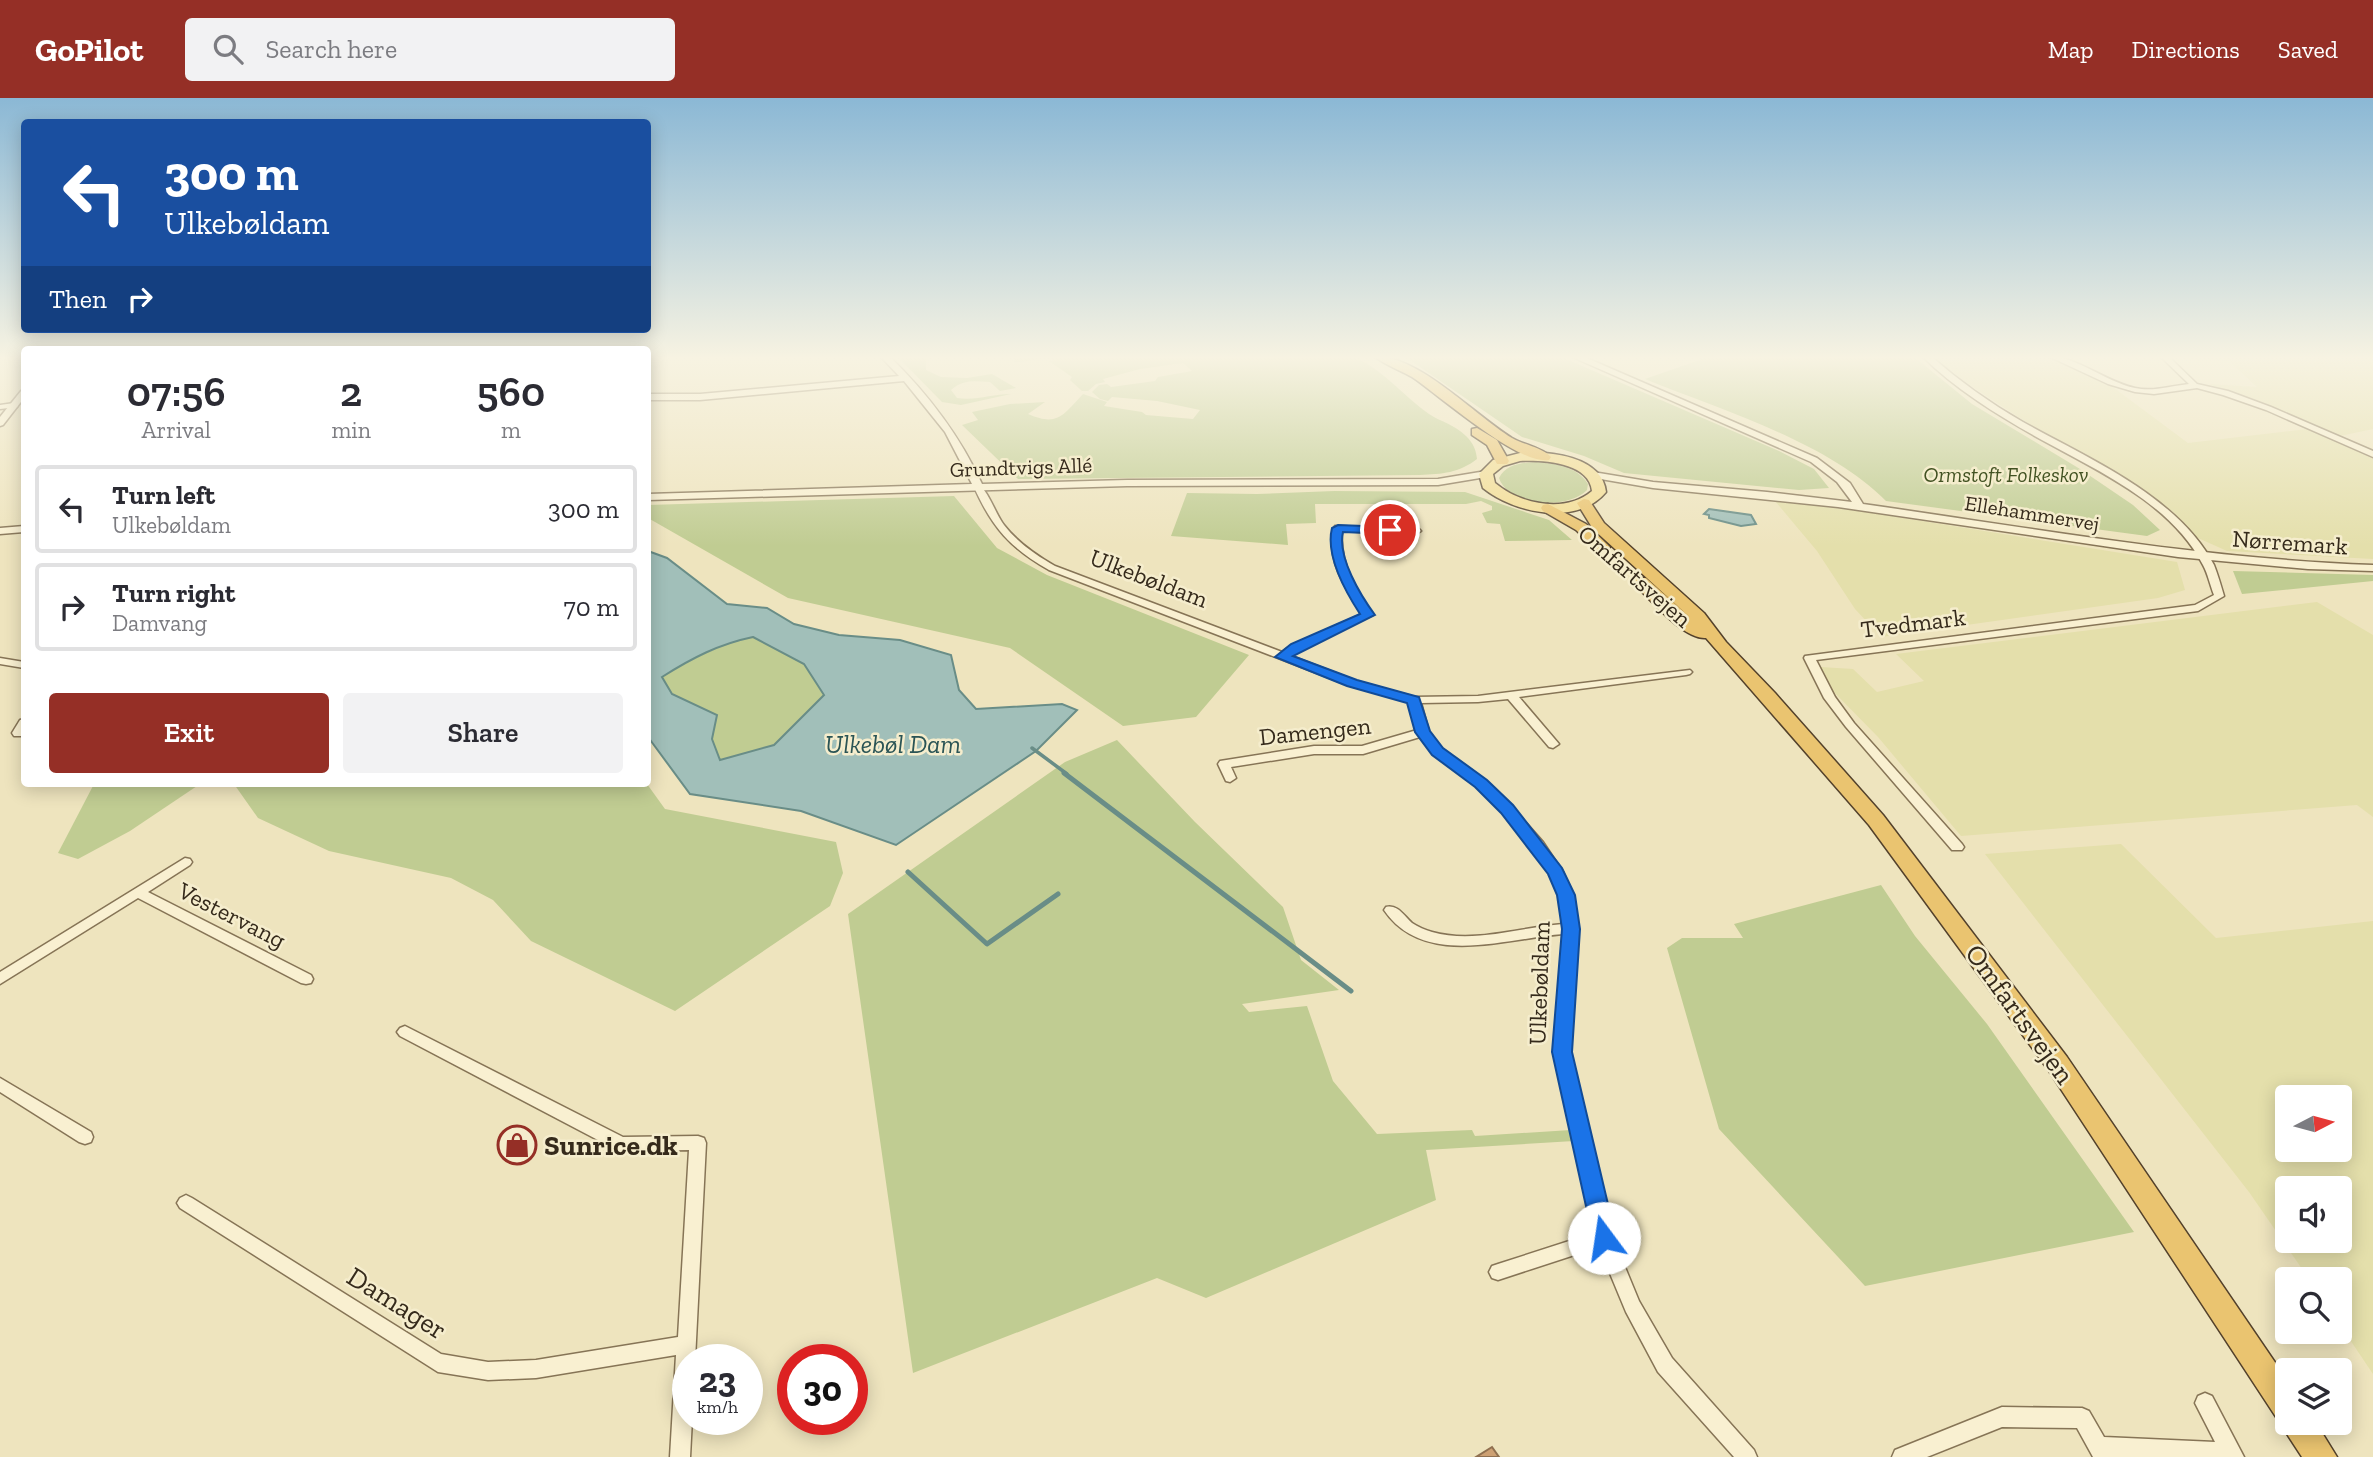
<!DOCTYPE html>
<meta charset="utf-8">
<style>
body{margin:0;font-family:"Zilla Slab",serif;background:#f2f2f3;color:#2b2b33;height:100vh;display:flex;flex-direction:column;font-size:26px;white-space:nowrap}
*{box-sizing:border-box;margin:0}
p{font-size:23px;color:#7c7c81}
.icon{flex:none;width:38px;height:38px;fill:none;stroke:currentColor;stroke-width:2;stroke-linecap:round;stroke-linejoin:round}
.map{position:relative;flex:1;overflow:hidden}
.sheet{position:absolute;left:21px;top:248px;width:630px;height:441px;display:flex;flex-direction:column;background:#fff;border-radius:7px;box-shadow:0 4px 18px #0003}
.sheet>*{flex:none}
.top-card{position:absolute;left:21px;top:21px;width:630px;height:214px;border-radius:7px;box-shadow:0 4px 18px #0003;background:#1a4fa0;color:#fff;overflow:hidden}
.needle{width:46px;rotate:84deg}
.buttons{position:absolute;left:2275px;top:987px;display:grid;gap:14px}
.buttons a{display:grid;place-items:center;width:77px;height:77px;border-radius:7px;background:#fff;box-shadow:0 4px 18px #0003;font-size:35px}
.speed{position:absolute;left:672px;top:1246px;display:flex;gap:14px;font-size:35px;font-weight:700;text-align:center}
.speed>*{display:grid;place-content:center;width:91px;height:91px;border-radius:50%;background:#fff;box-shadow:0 4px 18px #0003;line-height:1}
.speed small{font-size:18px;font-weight:400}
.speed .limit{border:10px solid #d22;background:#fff;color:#111}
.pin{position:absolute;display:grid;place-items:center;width:60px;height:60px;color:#fff;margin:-30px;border:4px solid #fff;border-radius:50%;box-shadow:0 2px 7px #0007}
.me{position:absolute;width:77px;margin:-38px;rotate:346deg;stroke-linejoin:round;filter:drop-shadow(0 0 5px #0008)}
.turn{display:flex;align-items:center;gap:24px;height:147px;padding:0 28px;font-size:32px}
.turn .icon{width:91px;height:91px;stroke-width:2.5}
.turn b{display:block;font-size:49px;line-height:60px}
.then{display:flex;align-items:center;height:66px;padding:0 28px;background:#0003;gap:14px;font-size:26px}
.eta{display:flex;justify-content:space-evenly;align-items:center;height:119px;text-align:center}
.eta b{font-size:42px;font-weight:600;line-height:49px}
.action{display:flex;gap:14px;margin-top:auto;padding:14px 28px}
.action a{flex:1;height:80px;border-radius:7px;background:#952f26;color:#fff;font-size:28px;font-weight:600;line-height:80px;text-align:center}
.action a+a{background:#f2f2f3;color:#2b2b33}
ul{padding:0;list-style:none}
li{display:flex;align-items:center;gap:21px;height:88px;margin:0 14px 10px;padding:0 14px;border:4px solid #e1e1e2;border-radius:7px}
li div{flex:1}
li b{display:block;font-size:26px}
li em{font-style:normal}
header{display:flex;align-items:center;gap:42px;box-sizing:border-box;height:98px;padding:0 35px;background:#952f26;color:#fff}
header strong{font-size:33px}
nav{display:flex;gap:38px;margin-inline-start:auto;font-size:24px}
.search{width:490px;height:63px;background:#f2f2f3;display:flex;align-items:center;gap:18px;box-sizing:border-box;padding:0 24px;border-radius:7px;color:#7c7c81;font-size:26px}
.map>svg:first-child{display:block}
</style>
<header>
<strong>GoPilot</strong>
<div class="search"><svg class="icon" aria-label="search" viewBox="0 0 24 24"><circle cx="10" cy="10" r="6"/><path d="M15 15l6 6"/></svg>Search here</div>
<nav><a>Map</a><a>Directions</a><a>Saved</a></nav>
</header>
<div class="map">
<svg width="2373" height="1359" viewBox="0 0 2373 1359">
<rect width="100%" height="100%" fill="#eee4be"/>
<g fill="#e4dfab" fill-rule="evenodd">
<polygon points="1932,258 2045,258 2110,287 2188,345 2308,331 2373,358 2373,461 2227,453 2198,440 2172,413 2141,391 2026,324 1968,286"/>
<polygon points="2171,258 2373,258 2373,331 2340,338 2209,286 2257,289 2229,263"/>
<polygon points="1775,403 1866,414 2177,464 2185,492 2158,500 1881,539 1855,511 1817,453"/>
<polygon points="2317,504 2373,537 2373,719 2357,707 1961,738 1878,639 1827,587 1820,569 1853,571 1877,594 1924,583 1896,556"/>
<path d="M2121 746 2216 840 2373 823V1276L2340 1227V1181H2309L2249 1094 1985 756ZM2340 999V1052H2287V999ZM2340 1090V1143H2287V1090Z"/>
</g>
<g fill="#c0cc92">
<path d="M897 258H926V272L941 279 967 280 992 276 1016 290 1000 293 990 284C976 283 962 281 951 292L957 300C976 303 992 296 1011 296L961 307 942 304Z"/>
<path d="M1015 258H1351C1381 269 1402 297 1429 316 1441 324 1454 326 1466 338 1473 345 1476 351 1477 361 1459 375 1442 376 1420 377L1018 381 962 327 978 322 972 314 1010 306 1045 304 1028 316C1058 329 1063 317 1083 296L1107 304 1104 308 1142 314 1146 317 1193 321 1200 312 1157 303 1112 299 1108 303 1100 301 1092 294 1099 287 1107 286 1111 289 1155 283 1158 279 1192 273 1183 265 1140 271 1103 281 1105 284 1096 286 1088 293H1082L1070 282 1072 279 1049 263H1053L1051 260C1037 260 1029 264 1014 264Z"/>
<polygon points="1404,258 1559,258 1779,353 1814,371 1829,390 1799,392 1624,375 1584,358 1522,339"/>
<path d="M1711 258H1913L1972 306 2080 371 2133 407 2160 432 2147 438 1886 403C1828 344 1721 312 1645 281Z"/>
<path d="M1536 364C1555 366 1577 368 1588 386L1587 392C1568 412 1509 409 1499 380 1506 366 1522 365 1536 364Z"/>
<polygon points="1334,393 1465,394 1549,422 1572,442 1505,443 1500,426 1487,425 1482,415 1492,412 1492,408 1481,403 1466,406 1315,406 1316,425 1286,426 1288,447 1171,438 1187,395 1257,396"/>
<polygon points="954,398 997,450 1047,477 1249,557 1196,619 1123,628 1010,550 788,500 648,420 648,407"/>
<polygon points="2233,473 2373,477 2373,483 2242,496"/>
<path d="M753 539 804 566 824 597 774 647 719 662 712 641 717 617 672 596 662 579C692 561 719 546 753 539Z"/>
<polygon points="1117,642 1195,724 1283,809 1301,862 1339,892 1242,906 1249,914 1307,908 1333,983 1377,1036 1472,1032 1475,1038 1571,1032 1574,1043 1426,1052 1436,1102 1206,1200 1157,1180 913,1275 848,816 1065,664"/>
<polygon points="94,686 200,686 130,733 78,761 58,755"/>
<polygon points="234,686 647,686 665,711 836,744 843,775 830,808 675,913 531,843 493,802 451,780 329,753 258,720"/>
<polygon points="1881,787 1915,838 1987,926 2134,1134 1865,1188 1719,1031 1667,850 1682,840 1743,840 1734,826"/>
</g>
<g fill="#a1bfb9" stroke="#698d87" stroke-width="2" fill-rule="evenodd">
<polygon points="1709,411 1751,417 1756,426 1741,428 1709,420 1709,417 1704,416"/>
<path d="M648 453 667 460 727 506 767 510 794 526 839 537 900 542 951 557 959 592 976 611 1062 606 1077 612 1036 653 896 747 801 713 690 696 648 639ZM753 539 804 566 824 597 774 647 720 662 712 641 717 617 672 596 662 579C692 560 719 546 753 539Z"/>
</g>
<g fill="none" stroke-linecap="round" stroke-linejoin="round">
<polyline stroke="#698d87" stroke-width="3.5" points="1032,650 1067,676"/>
<g stroke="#698d87" stroke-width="5">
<polyline points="1064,675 1351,893"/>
<polyline points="908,774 987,846 1058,796"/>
</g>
</g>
<polygon fill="#cda073" stroke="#907050" stroke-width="2" points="1492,1349 1499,1359 1476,1359"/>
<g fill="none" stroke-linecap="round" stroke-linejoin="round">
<defs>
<g id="minor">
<path d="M1922 258H1931C1959 283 1990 305 2023 324 2087 360 2178 398 2214 467 2218 477 2221 488 2224 498L2198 513 1816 562 1835 599 1854 625 1962 746 1964 749 1962 752H1952L1846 629 1824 600 1804 560 1805 558 2195 507 2214 497C2210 487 2208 476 2203 467 2171 405 2098 373 2040 341 1999 318 1956 292 1922 258Z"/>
<path d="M2048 258C2076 258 2106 284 2135 290 2153 294 2170 288 2189 286L2160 258H2168L2197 286 2228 293 2271 309 2373 353V359L2266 312 2223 297 2197 290 2154 296 2135 294 2108 286Z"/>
<polygon points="14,305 18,307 17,309 0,311 0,307"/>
<path d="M978 386C988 392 996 417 1004 427 1018 445 1036 457 1055 468L1282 554 1292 547 1362 516C1346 492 1324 458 1335 428L1419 431 1421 433 1416 436 1342 433C1339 464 1356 492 1373 517L1300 551 1291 558 1356 583 1414 599 1478 598 1690 572 1692 574 1690 576 1686 577 1519 599 1559 646 1553 650 1549 649 1508 601 1478 604 1421 605 1429 634 1441 650 1485 682 1511 708 1543 744 1563 774 1573 797 1578 831 1570 954 1613 1140 1639 1203 1672 1260 1754 1352 1757 1359H1734L1658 1274 1626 1214 1599 1149 1498 1182 1492 1180 1489 1174 1492 1168 1498 1166 1594 1135 1554 954 1564 836C1506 840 1424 871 1384 812L1386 809C1398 806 1404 818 1412 825 1418 829 1425 832 1432 834 1474 846 1521 829 1563 826L1559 797 1550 775 1533 750 1503 714 1477 688 1433 656 1420 639 1363 656H1314L1231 669 1236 680 1230 684 1226 683 1218 666 1220 663 1314 648H1362L1417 632 1409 604 1348 587 1049 472C1010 450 992 429 974 389Z"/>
<polygon points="0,560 24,564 24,570 0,566"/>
<polygon points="24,621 24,634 22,638 14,638 12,635 20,622"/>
<polygon points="185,760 190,761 192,764 190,767 148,794 311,877 313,881 311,885 306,886 301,885 138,800 0,886 0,874"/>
<polygon points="405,928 623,1039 698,1038 704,1040 706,1045 695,1262 688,1262 688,1321 692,1321 690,1359 670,1359 676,1257 536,1280 488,1282 438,1274 180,1110 177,1105 180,1100 186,1097 192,1100 441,1256 488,1264 536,1262 678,1239 689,1052 621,1053 615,1051 400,938 397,934 400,930"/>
<polygon points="0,980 91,1034 93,1039 91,1044 85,1046 79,1044 0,994"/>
<polygon points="2205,1295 2212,1298 2244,1359 2093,1359 2077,1330 2002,1329 1927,1359 1892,1359 1895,1352 2002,1309 2082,1310 2089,1313 2104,1339 2215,1344 2195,1305 2198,1298"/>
</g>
<g id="tertiary">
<path d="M880 258H889C927 295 959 336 982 386L1127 382 1438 381 1486 373 1491 376 1486 379 1438 387 1127 388 648 402V396L972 386 945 334 904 283 700 302H648V296H700L899 278Z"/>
<path d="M1570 258H1582L1817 360 1850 385 1863 406C2033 430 2201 461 2373 467V473L2308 471 2178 459 1838 409 1653 390 1589 379 1588 377 1593 374 1653 384 1767 394 1852 404 1837 384 1811 364Z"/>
<polygon points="24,292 24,300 3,327 0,328 0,319 21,293"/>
<polygon points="24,428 24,434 0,436 0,430"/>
</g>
<path id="primary" d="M1520 355C1549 353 1602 358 1606 394 1577 429 1514 415 1483 390L1479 376 1493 362ZM1520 363C1542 362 1589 364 1592 393 1565 416 1520 406 1495 385L1493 376 1503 368Z"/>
<g id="trunk">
<path d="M1374 258C1420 258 1473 316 1512 340 1524 347 1541 349 1551 359L1549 362C1519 368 1439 297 1412 279 1400 272 1385 267 1374 258Z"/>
<polygon points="1477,330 1497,342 1509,363 1507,366 1497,366 1487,347 1472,337 1472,331"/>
<path d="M1584 401 1589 402 1604 425 1704 515 1726 544 1775 595 1883 717 2067 959 2287 1282V1325H2316L2337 1359H2302L2287 1336 2284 1322 2276 1319 2049 973 1869 727 1706 540C1684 542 1650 501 1634 486L1632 483 1634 480H1646L1693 522 1593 431 1577 405Z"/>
<polygon points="1548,406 1586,426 1607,446 1610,449 1607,452 1597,452 1576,432 1543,413 1541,410 1543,407"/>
</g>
</defs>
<use href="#minor" stroke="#867456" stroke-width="3"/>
<use href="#tertiary" stroke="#867456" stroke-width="3"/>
<use href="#primary" stroke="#53412b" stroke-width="3"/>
<use href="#trunk" stroke="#53412b" stroke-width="3"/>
<use href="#minor" fill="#f9f0d1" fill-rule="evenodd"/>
<use href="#tertiary" fill="#f9f0d1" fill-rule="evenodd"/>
<use href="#primary" fill="#f3dd94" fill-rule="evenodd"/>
<use href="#trunk" fill="#eac470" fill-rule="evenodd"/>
</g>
<linearGradient id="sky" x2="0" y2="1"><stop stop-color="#8bb8d5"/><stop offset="0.58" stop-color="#f7f3e2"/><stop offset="1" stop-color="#f7f3e2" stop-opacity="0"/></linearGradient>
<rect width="2373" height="448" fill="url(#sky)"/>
<path fill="#1a73e8" stroke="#114b97" stroke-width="2" d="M1338 427 1390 429 1396 432 1390 436 1343 434C1337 459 1361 498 1375 517L1293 558 1357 582 1419 599 1430 633 1443 650 1487 682 1513 707 1562 770 1575 797 1580 831 1572 954 1616 1140 1612 1147 1604 1150 1596 1147 1593 1140 1552 954 1562 831 1557 797 1548 776 1501 715 1475 689 1432 657 1415 634 1407 605 1347 588 1275 559 1291 546 1360 516C1345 493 1325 458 1332 430Z"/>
<defs>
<symbol id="shop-ring" viewBox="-11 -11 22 22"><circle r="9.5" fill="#f5edcd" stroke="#952f26" stroke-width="1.5"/><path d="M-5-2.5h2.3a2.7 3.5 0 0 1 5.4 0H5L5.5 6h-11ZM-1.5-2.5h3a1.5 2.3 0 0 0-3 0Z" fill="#952f26"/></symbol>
</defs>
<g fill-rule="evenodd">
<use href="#shop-ring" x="495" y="1025" width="44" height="44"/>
</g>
<g text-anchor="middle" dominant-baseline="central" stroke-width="5" stroke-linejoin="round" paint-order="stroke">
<g font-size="21" fill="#352a1b" stroke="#f5edcd">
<text transform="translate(1021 369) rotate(-2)">Grundtvigs Allé</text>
<text transform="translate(2032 415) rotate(9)">Ellehammervej</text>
</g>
<g font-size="21" font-style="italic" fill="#425222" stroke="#f5edcd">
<text x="2006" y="376">Ormstoft Folkeskov</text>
</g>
<g font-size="24" fill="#352a1b" stroke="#f5edcd">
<text transform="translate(2290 444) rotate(4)">Nørremark</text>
<text transform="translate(1635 478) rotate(41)">Omfartsvejen</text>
<text transform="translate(1149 480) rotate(21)">Ulkebøldam</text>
<text transform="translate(1913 525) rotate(-7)">Tvedmark</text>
<text transform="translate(1315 633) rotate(-6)">Damengen</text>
<text transform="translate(232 817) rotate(27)">Vestervang</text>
<text transform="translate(1539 885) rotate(-88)">Ulkebøldam</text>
</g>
<g font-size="26" font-style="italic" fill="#2a5455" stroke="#f5edcd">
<text x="893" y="646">Ulkebøl Dam</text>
</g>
<g font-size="28" fill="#352a1b" stroke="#f5edcd">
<text transform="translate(2020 916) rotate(54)">Omfartsvejen</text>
<text transform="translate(397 1205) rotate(32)">Damager</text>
</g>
<g font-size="28" font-weight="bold" fill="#352a1b" stroke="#f5edcd" text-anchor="start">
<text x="544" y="1047">Sunrice.dk</text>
</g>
</g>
</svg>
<div class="buttons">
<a><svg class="needle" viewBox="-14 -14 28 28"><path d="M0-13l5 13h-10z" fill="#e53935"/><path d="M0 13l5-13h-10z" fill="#7c7c81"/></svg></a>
<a><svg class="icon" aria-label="sound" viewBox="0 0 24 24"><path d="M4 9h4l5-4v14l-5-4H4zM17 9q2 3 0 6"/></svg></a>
<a><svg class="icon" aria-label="search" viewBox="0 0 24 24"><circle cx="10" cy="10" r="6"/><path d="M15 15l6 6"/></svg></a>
<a><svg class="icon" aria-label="layers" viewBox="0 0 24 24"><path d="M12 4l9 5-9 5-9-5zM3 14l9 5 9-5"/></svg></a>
</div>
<div class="speed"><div>23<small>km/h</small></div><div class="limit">30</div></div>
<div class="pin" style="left:1390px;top:432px;background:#d93025"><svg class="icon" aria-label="arrive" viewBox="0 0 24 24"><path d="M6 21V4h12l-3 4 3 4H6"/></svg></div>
<svg class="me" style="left:1604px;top:1140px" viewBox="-20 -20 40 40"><circle r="19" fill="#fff"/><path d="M0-13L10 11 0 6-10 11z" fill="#1a73e8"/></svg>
<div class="top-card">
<div class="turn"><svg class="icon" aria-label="left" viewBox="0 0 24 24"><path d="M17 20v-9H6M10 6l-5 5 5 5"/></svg><div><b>300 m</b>Ulkebøldam</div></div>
<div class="then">Then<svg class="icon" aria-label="right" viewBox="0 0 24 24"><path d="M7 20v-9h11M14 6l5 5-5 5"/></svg></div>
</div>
<section class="sheet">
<div class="eta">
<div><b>07:56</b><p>Arrival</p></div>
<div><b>2</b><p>min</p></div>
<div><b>560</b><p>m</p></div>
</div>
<ul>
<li><svg class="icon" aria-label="left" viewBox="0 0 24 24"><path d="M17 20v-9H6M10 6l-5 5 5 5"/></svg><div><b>Turn left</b><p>Ulkebøldam</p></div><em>300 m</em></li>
<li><svg class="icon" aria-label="right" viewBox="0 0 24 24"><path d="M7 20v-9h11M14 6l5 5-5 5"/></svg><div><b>Turn right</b><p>Damvang</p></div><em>70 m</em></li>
</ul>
<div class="action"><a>Exit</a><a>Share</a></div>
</section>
</div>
